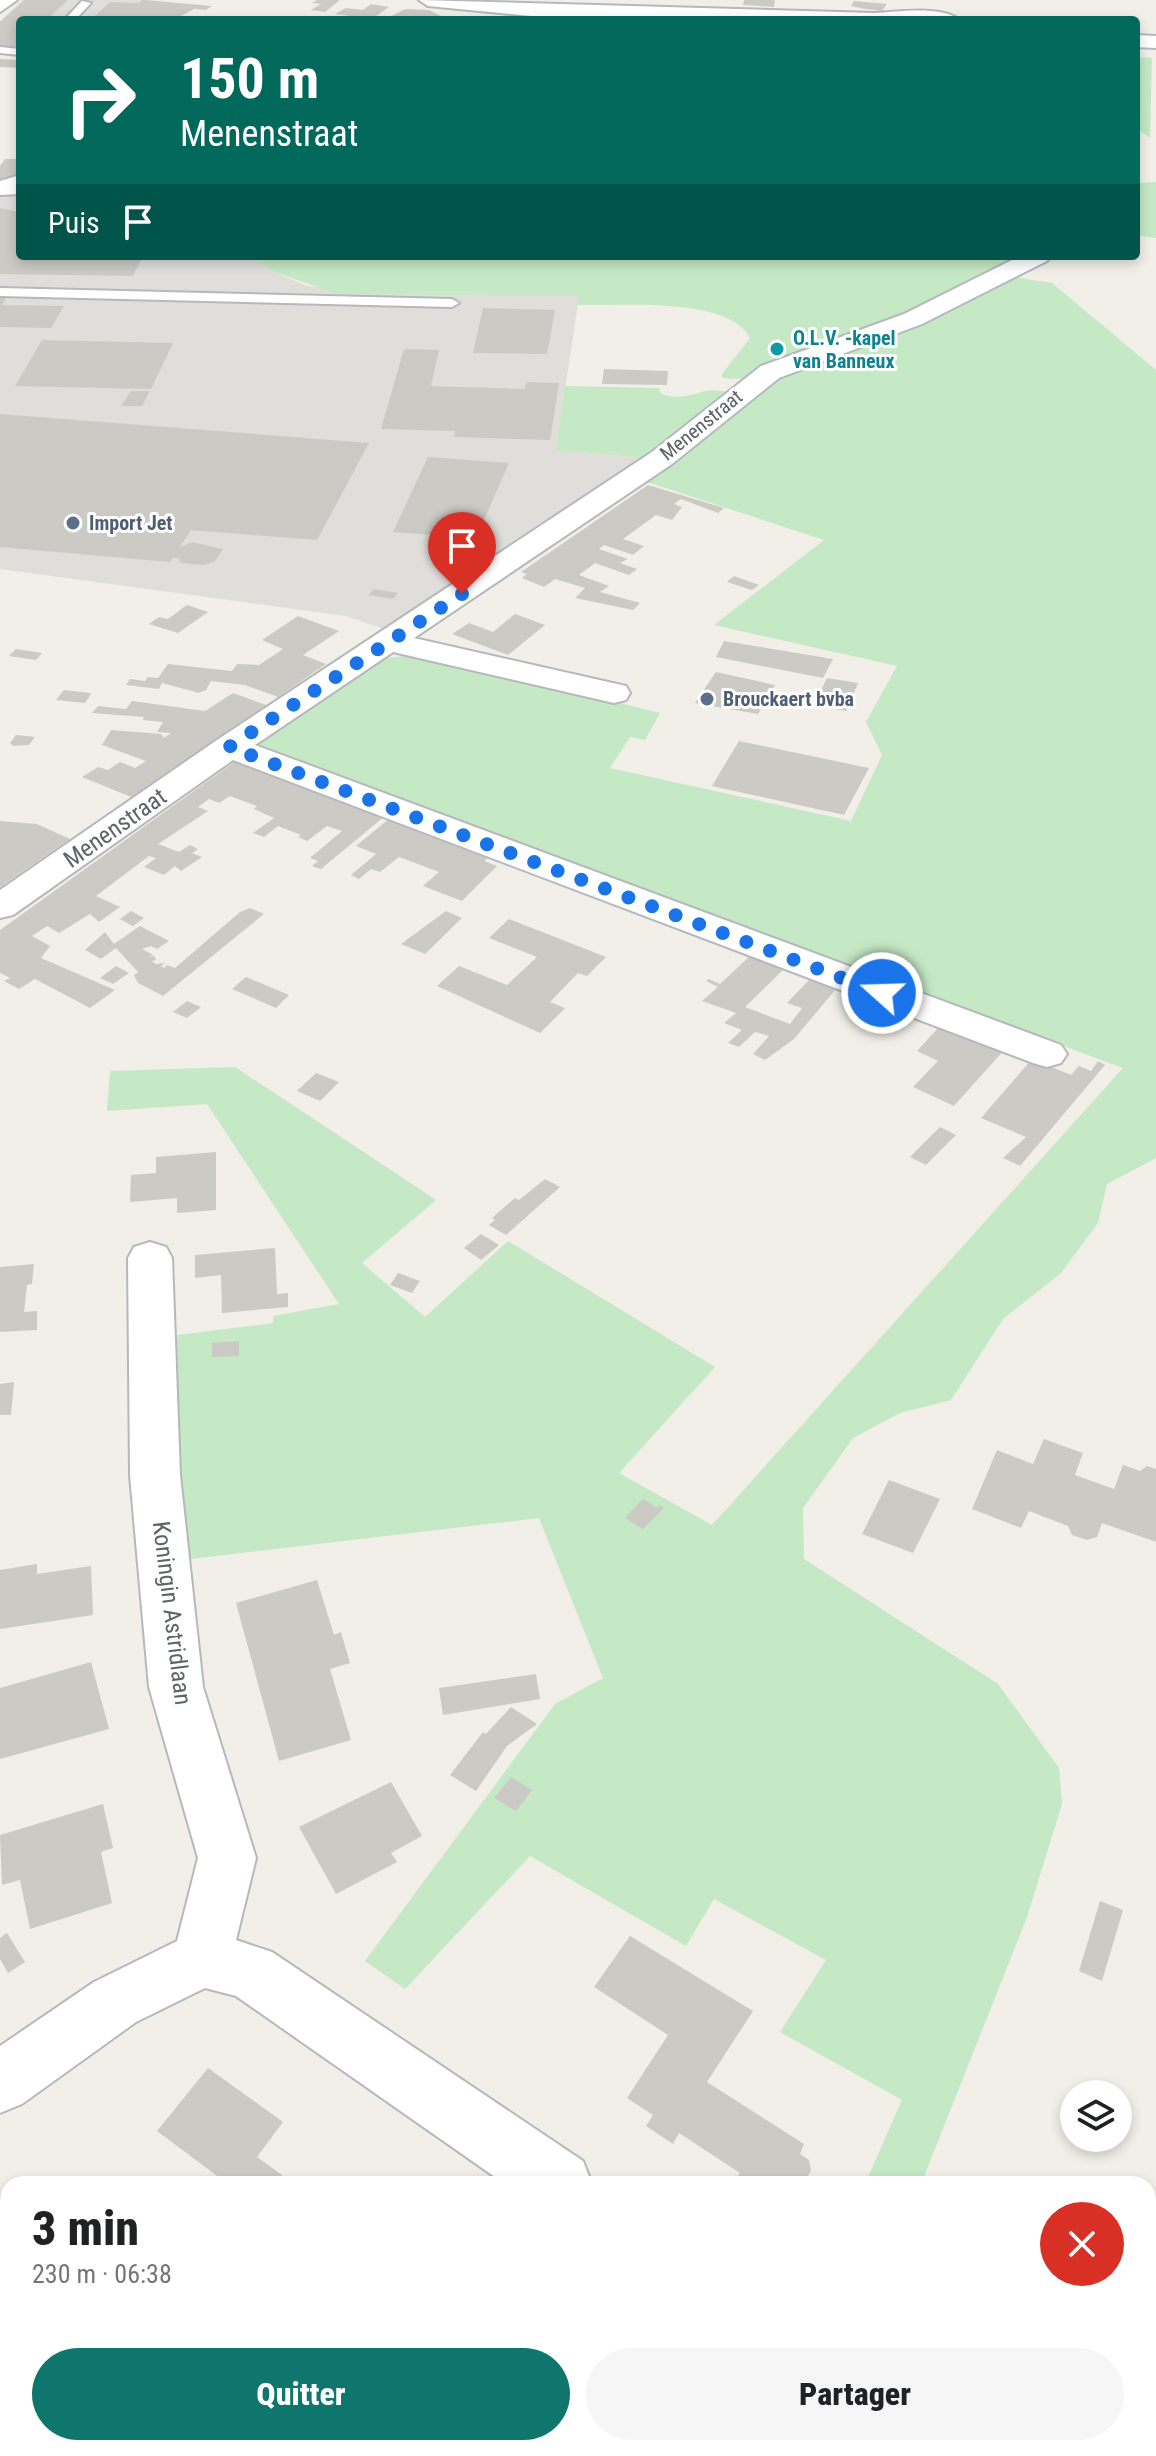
<!DOCTYPE html>
<html lang="fr">
<meta charset="utf-8">
<style>
body{margin:0;font-family:"Roboto Condensed",sans-serif;background:#f6f6f6;color:#202124;height:100vh;display:flex;flex-direction:column;font-size:30px;white-space:nowrap}
*{box-sizing:border-box;margin:0}
p{font-size:26px;color:#757577}
.icon{flex:none;width:44px;height:44px;fill:none;stroke:currentColor;stroke-width:2;stroke-linecap:round;stroke-linejoin:round}
.map{position:relative;flex:1;overflow:hidden}
.panel{position:absolute;left:0px;top:2176px;width:1156px;height:280px;display:flex;flex-direction:column;background:#fff;border-radius:24px 24px 0 0;box-shadow:0 4px 12px #0003}
.panel>*{flex:none}
.top-card{position:absolute;left:16px;top:16px;width:1124px;height:244px;border-radius:8px;box-shadow:0 4px 12px #0003;background:#00695c;color:#fff;overflow:hidden}
.controls{position:absolute;left:1060px;top:2080px;display:grid;gap:16px}
.controls a{display:grid;place-items:center;width:72px;height:72px;border-radius:50%;background:#fff;box-shadow:0 4px 12px #0003;font-size:40px}
.pin{position:absolute;display:grid;place-items:center;width:68px;height:68px;color:#fff;margin:-82px -34px;border-radius:50% 50% 50% 0;rotate:-45deg;box-shadow:0 0 8px #0007}
.pin .icon{rotate:45deg}
.me{position:absolute;width:88px;margin:-44px;rotate:290deg;stroke-linejoin:round;filter:drop-shadow(0 0 6px #0008)}
.turn{display:flex;align-items:center;gap:28px;height:168px;padding:0 32px;font-size:36px}
.turn .icon{width:104px;height:104px;stroke-width:2.5}
.turn b{display:block;font-size:56px;line-height:68px}
.then{display:flex;align-items:center;height:76px;padding:0 32px;background:#0003;gap:16px;font-size:30px}
.round{display:grid;place-items:center;flex:none;width:84px;height:84px;border-radius:42px;background:#f6f6f6}
.summary{display:flex;align-items:center;justify-content:space-between;height:136px;padding:0 32px}
h1{font-size:48px;font-weight:800;line-height:60px}
.primary-button{display:flex;gap:16px;margin-top:auto;padding:16px 32px}
.primary-button a{flex:1;height:92px;border-radius:48px;background:#0f766e;color:#fff;font-size:32px;font-weight:800;line-height:92px;text-align:center}
.primary-button a+a{background:#f6f6f6;color:#202124}
.map>svg:first-child{display:block}
</style>
<div class="map">
<svg width="1156" height="2456" viewBox="0 0 1156 2456">
<rect width="100%" height="100%" fill="#f1efe8"/>
<g fill="#e0deda">
<polygon points="22,0 142,0 122,20 20,20 20,54 0,53 0,21"/>
<polygon points="0,194 20,195 20,256 252,256 274,272 307,286 579,296 556,450 646,458 390,631 346,616 0,569"/>
</g>
<g fill="#c5e8c5">
<polygon points="1136,57 1152,58 1150,138 1136,128"/>
<polygon points="1156,182 1156,238 1136,235 1136,183"/>
<path d="M252 256H1029L911 314 746 379 722 378V374L750 338C730 296 620 306 577 305L578 296 338 294 274 272Z"/>
<polygon points="1014,277 1052,283 1156,370 1156,1158 1107,1184 1098,1223 1061,1273 1003,1319 951,1400 900,1413 853,1438 803,1508 804,1559 998,1684 1059,1768 1062,1804 1027,1917 921,2184 865,2184 902,2100 780,2032 826,1960 714,1899 686,1946 530,1856 405,1989 365,1961 555,1704 603,1678 539,1518 181,1560 177,1335 273,1323 273,1316 339,1304 207,1104 107,1111 110,1071 235,1067 436,1200 362,1263 425,1317 508,1241 715,1367 619,1473 712,1525 1123,1068 258,749 256,742 383,658 425,655 660,713 645,740 630,737 610,768 851,821 882,755 866,722 897,666 714,625 824,540 641,480 775,377"/>
<path d="M565 386 659 388 661 394C691 404 702 383 730 393L646 458 556 450Z"/>
</g>
<g fill="#cccac5">
<polygon points="25,0 68,0 46,20 20,20 18,47 0,46 0,22"/>
<polygon points="142,0 146,0 212,6 206,10 194,9 174,20 91,20 110,2 139,3"/>
<polygon points="317,0 340,0 325,12 311,10 321,4 312,3"/>
<polygon points="744,0 775,0 774,7 743,5"/>
<polygon points="854,1 887,4 882,11 866,9 851,6"/>
<polygon points="371,4 389,7 372,19 335,14 346,8 363,10"/>
<polygon points="405,9 429,10 441,16 437,20 386,19"/>
<polygon points="0,59 20,60 20,68 0,67"/>
<polygon points="5,159 20,159 20,169 12,182 0,182 0,166"/>
<polygon points="0,208 20,212 20,256 143,256 133,276 0,274"/>
<polygon points="0,298 6,298 2,305 64,306 51,328 0,327"/>
<polygon points="483,308 555,310 547,354 473,353"/>
<polygon points="42,340 173,343 151,389 15,386"/>
<polygon points="404,349 439,350 431,386 524,389 527,382 559,383 550,440 454,437 455,431 381,429"/>
<polygon points="604,369 668,371 667,385 602,384"/>
<polygon points="131,391 150,391 142,406 121,406"/>
<polygon points="0,414 369,443 317,540 191,530 180,547 192,542 223,549 215,561 204,565 180,563 179,558 173,558 170,562 0,547"/>
<polygon points="428,457 509,463 476,538 393,532"/>
<polygon points="648,485 724,508 718,513 681,499 674,504 682,507 672,520 656,515 623,539 644,546 633,555 604,545 599,549 628,559 620,563 637,569 629,575 595,563 579,575 609,586 600,592 640,603 633,610 575,598 585,588 555,579 544,587 522,578 527,574 521,572"/>
<polygon points="734,576 759,585 752,590 727,582"/>
<polygon points="374,589 398,593 393,599 369,595"/>
<polygon points="187,605 208,612 178,633 149,624 159,617 168,619"/>
<polygon points="515,614 545,625 508,655 452,634 469,623 493,632"/>
<polygon points="298,616 339,631 303,655 326,664 278,697 245,685 211,681 206,690 199,693 162,683 159,689 126,685 130,679 145,681 148,677 158,678 168,664 232,671 237,664 259,665 283,649 262,640"/>
<polygon points="724,641 833,659 823,678 716,657"/>
<polygon points="16,649 42,653 36,660 9,656"/>
<polygon points="716,672 775,685 758,714 695,703"/>
<polygon points="827,678 858,683 846,711 814,705"/>
<polygon points="64,690 90,693 91,694 85,703 56,700"/>
<polygon points="233,693 266,705 131,797 82,777 98,767 108,770 120,762 135,768 146,761 102,745 111,730 161,734 164,738 171,733 157,732 163,722 143,720 144,717 92,713 98,706 126,709 132,701 205,711"/>
<polygon points="16,735 35,737 29,745 13,746 10,743"/>
<polygon points="739,741 869,768 844,815 712,786"/>
<polygon points="237,760 385,816 321,869 312,866 318,861 310,858 342,831 327,826 307,841 298,837 301,835 278,826 264,837 253,833 274,818 254,809 257,806 230,796 219,803 209,799 198,807 208,811 158,844 179,852 190,845 198,849 192,853 202,857 181,871 175,866 164,875 144,867 156,858 149,856 96,896 120,907 99,922 90,914 59,933 47,926 32,936 50,946 41,958 115,990 90,1008 35,979 19,989 4,981 10,978 0,973 0,930"/>
<polygon points="390,818 490,856 484,861 497,866 462,901 423,886 439,872 399,857 380,872 371,869 359,879 351,875 376,854 356,846"/>
<polygon points="0,821 37,824 70,839 0,887"/>
<polygon points="250,908 264,914 163,996 138,983 134,975 138,972 116,948 101,959 85,950 105,932 114,944 140,926 169,941 157,949 151,946 142,949 153,955 148,957 154,956 156,960 152,961 156,964 165,963 161,966 164,968 167,965 175,968 240,912"/>
<polygon points="131,911 144,918 133,926 120,919"/>
<polygon points="446,911 462,918 425,954 401,944"/>
<polygon points="509,919 606,957 587,976 578,973 550,1002 565,1008 540,1033 437,986 459,966 507,985 537,957 489,938"/>
<polygon points="752,954 785,968 745,1007 790,1024 802,1008 787,1003 810,979 836,989 794,1039 765,1060 753,1054 769,1036 755,1032 739,1047 728,1043 742,1030 724,1023 736,1013 702,1001 718,987 706,981 709,979 720,984"/>
<polygon points="116,966 129,973 113,984 100,978"/>
<polygon points="246,977 289,995 276,1008 232,989"/>
<polygon points="187,1001 201,1007 187,1018 173,1012"/>
<polygon points="941,1025 1005,1049 954,1106 913,1087 938,1061 917,1051"/>
<polygon points="1032,1059 1071,1075 1079,1066 1091,1071 1098,1061 1105,1065 1020,1166 1003,1158 1026,1137 981,1118"/>
<polygon points="316,1073 339,1082 320,1101 297,1091"/>
<polygon points="940,1127 956,1135 926,1165 910,1157"/>
<polygon points="216,1152 216,1210 177,1213 177,1198 130,1202 131,1175 156,1173 156,1157"/>
<polygon points="545,1179 560,1187 506,1235 489,1225 495,1220 492,1218 515,1198 519,1200"/>
<polygon points="481,1234 499,1245 481,1260 464,1248"/>
<polygon points="275,1248 277,1294 288,1293 288,1307 222,1313 221,1275 195,1278 195,1255"/>
<polygon points="34,1264 32,1284 27,1285 24,1312 37,1311 37,1330 0,1332 0,1267"/>
<polygon points="398,1273 420,1281 412,1293 390,1285"/>
<polygon points="239,1341 239,1356 212,1357 212,1343"/>
<polygon points="14,1382 11,1415 0,1415 0,1384"/>
<polygon points="1044,1439 1083,1453 1075,1475 1114,1489 1123,1465 1140,1471 1147,1466 1156,1469 1156,1542 1102,1523 1097,1537 1087,1540 1072,1535 1068,1526 1029,1511 1021,1528 972,1509 997,1450 1033,1464"/>
<polygon points="889,1480 940,1499 913,1553 862,1534"/>
<polygon points="643,1499 657,1508 660,1505 664,1508 643,1529 625,1518"/>
<polygon points="37,1564 37,1574 91,1566 93,1615 0,1629 0,1570"/>
<polygon points="317,1580 334,1635 341,1632 350,1663 330,1669 351,1740 279,1761 236,1603"/>
<polygon points="91,1662 109,1729 0,1759 0,1688"/>
<polygon points="536,1674 540,1699 443,1715 439,1688"/>
<polygon points="511,1707 537,1724 507,1746 476,1791 450,1775 483,1732 486,1734"/>
<polygon points="511,1777 532,1790 516,1811 494,1798"/>
<polygon points="391,1782 422,1836 391,1853 397,1862 336,1894 299,1827"/>
<polygon points="103,1804 113,1848 101,1852 112,1903 30,1929 20,1880 2,1885 0,1835"/>
<polygon points="1100,1901 1123,1910 1102,1981 1079,1971"/>
<polygon points="7,1933 25,1962 8,1973 0,1959 0,1938"/>
<polygon points="630,1936 753,2011 707,2082 804,2144 800,2154 809,2160 811,2171 803,2184 733,2184 740,2173 679,2133 673,2144 646,2126 653,2115 627,2098 668,2035 594,1987"/>
<polygon points="208,2068 283,2122 257,2157 282,2175 276,2184 228,2184 157,2131"/>
<polygon points="8,2189 8,2291 0,2298 0,2195"/>
<polygon points="27,2448 78,2448 68,2456 17,2456"/>
</g>
<g fill="none" stroke-linecap="round" stroke-linejoin="round">
<defs>
<g id="lane">
<polygon points="82,1 91,3 75,20 64,20"/>
<polygon points="0,47 20,49 20,55 0,53"/>
<polygon points="0,288 452,299 459,303 452,307 0,296"/>
</g>
<g id="street">
<path d="M419 0 874 13C895 12 944 5 959 20L531 16 428 6Z"/>
<polygon points="1136,35 1156,36 1156,48 1136,47"/>
<polygon points="20,175 20,194 0,195 0,181"/>
<polygon points="1020,256 1051,256 1047,261 922,324 779,378 672,464 414,638 626,686 630,693 626,700 614,703 393,652 255,745 1061,1045 1067,1054 1061,1063 1047,1067 1033,1063 233,760 13,915 0,918 0,890 217,740 652,452 761,366 904,314"/>
<polygon points="150,1242 166,1247 172,1258 180,1475 203,1687 256,1858 236,1940 272,1952 583,2161 592,2184 505,2184 236,1996 205,1988 136,2022 22,2104 0,2113 0,2046 94,1982 177,1941 198,1858 149,1687 130,1475 128,1258 134,1247"/>
<polygon points="816,2448 886,2448 884,2456 814,2456"/>
</g>
<polygon id="secondary" points="0,0 17,0 0,12"/>
</defs>
<use href="#lane" stroke="#b5b8bc" stroke-width="4"/>
<use href="#street" stroke="#b5b8bc" stroke-width="4"/>
<use href="#secondary" stroke="#b6babf" stroke-width="4"/>
<use href="#lane" fill="#fff" fill-rule="evenodd"/>
<use href="#street" fill="#fff" fill-rule="evenodd"/>
<use href="#secondary" fill="#fff" fill-rule="evenodd"/>
</g>
<g fill="none" stroke-linecap="round" stroke-linejoin="round">
<polyline stroke="#1a73e8" stroke-width="14" stroke-dasharray="0 25.2" points="462,594 229,747 882,993"/>
</g>
<circle fill="#0f9aa8" stroke="#fff" stroke-width="3" cx="777" cy="349" r="8"/>
<g fill="#5c6f8a" stroke="#fff" stroke-width="3">
<circle cx="73" cy="523" r="8"/>
<circle cx="707" cy="699" r="8"/>
</g>
<g text-anchor="middle" dominant-baseline="central" stroke-width="6" stroke-linejoin="round" paint-order="stroke">
<g font-size="20" font-weight="bold" fill="#0d838f" stroke="#fff" text-anchor="start">
<text x="793" y="338">O.L.V. -kapel<tspan x="793" dy="23">van Banneux</tspan></text>
</g>
<g font-size="20" fill="#5f6368" stroke="#fff">
<text transform="translate(701 425) rotate(-39)">Menenstraat</text>
</g>
<g font-size="20" font-weight="bold" fill="#4e5e75" stroke="#fff" text-anchor="start">
<text x="89" y="523">Import Jet</text>
<text x="723" y="699">Brouckaert bvba</text>
</g>
<g font-size="24" fill="#5f6368" stroke="#fff">
<text transform="translate(115 828) rotate(-35)">Menenstraat</text>
<text transform="translate(172 1613) rotate(83)">Koningin Astridlaan</text>
</g>
</g>
</svg>
<div class="controls">
<a><svg class="icon" aria-label="layers" viewBox="0 0 24 24"><path d="M12 4l9 5-9 5-9-5zM3 14l9 5 9-5"/></svg></a>
</div>
<div class="pin" style="left:462px;top:594px;background:#d93025"><svg class="icon" aria-label="arrive" viewBox="0 0 24 24"><path d="M6 21V4h12l-3 4 3 4H6"/></svg></div>
<svg class="me" style="left:882px;top:993px" viewBox="-20 -20 40 40"><circle r="17" fill="#1a73e8" stroke="#fff" stroke-width="3"/><path d="M0-11L8 9 0 5-8 9z" fill="#fff"/></svg>
<div class="top-card">
<div class="turn"><svg class="icon" aria-label="right" viewBox="0 0 24 24"><path d="M7 20v-9h11M14 6l5 5-5 5"/></svg><div><b>150 m</b>Menenstraat</div></div>
<div class="then">Puis<svg class="icon" aria-label="arrive" viewBox="0 0 24 24"><path d="M6 21V4h12l-3 4 3 4H6"/></svg></div>
</div>
<section class="panel">
<div class="summary"><div><h1>3 min</h1><p>230 m · 06:38</p></div><a class="round" style="background:#d93025;color:#fff"><svg class="icon" aria-label="close" viewBox="0 0 24 24"><path d="M6 6l12 12M18 6L6 18"/></svg></a></div>
<div class="primary-button"><a>Quitter</a><a>Partager</a></div>
</section>
</div>
